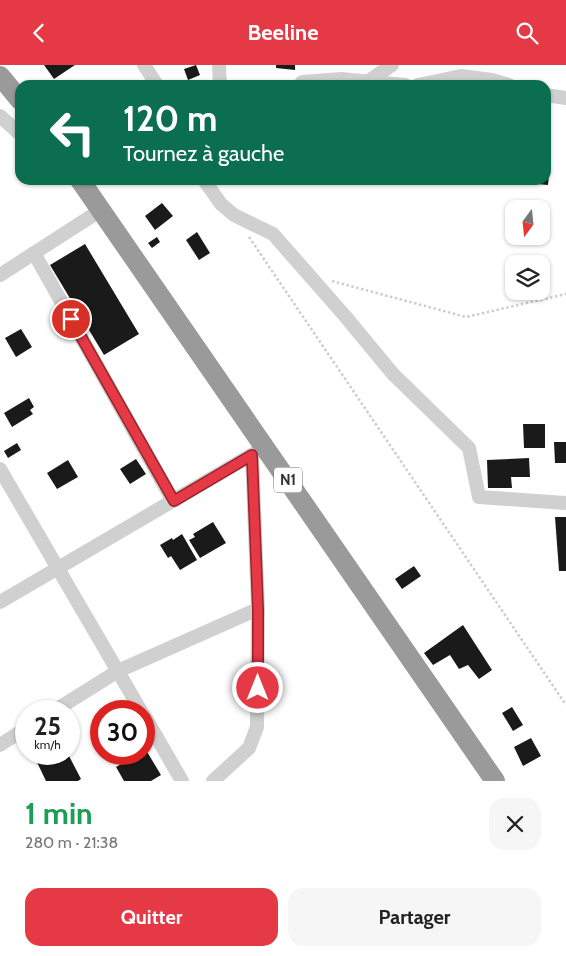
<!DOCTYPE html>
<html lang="fr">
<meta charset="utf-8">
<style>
body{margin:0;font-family:Cabin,sans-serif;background:#f6f6f6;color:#222;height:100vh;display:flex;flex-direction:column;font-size:19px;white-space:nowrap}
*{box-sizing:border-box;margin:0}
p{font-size:16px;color:#767676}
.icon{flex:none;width:28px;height:28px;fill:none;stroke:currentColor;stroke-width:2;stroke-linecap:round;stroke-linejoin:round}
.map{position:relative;height:716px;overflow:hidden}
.details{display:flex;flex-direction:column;background:#fff;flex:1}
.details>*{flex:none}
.guide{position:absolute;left:15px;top:15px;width:536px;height:105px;border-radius:15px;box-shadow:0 1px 4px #0004;background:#0b6e4f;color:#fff;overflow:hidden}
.needle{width:32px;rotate:195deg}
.fabs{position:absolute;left:505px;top:135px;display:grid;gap:10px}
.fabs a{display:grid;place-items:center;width:45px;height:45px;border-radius:10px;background:#fff;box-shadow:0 1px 4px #0004;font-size:25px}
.speed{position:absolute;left:15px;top:635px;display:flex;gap:10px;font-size:25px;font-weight:700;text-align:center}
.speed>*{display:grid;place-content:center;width:65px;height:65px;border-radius:50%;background:#fff;box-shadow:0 1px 4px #0004;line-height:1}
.speed small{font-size:12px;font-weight:400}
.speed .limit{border:8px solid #d22;background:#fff;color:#111}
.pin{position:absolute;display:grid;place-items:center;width:42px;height:42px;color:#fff;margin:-21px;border:2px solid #fff;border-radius:50%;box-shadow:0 1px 5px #0007}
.me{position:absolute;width:55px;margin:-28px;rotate:0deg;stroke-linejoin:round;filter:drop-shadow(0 0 4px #0008)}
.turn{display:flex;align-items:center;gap:18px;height:105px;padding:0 25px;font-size:22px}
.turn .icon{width:65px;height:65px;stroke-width:2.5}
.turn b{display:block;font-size:35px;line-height:42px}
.round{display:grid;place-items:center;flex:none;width:52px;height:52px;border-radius:15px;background:#f6f6f6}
.headline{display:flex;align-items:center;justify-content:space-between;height:85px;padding:0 25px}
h1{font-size:30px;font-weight:700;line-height:38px;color:#1e9e55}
.primary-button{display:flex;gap:10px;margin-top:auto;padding:10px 25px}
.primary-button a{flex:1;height:58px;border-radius:15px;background:#e63946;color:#fff;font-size:20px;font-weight:700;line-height:58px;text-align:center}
.primary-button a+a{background:#f6f6f6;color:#222}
header{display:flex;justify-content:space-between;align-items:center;height:65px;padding:0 25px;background:#e63946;color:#fff;font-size:22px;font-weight:700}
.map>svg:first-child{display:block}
</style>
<header><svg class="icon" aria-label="back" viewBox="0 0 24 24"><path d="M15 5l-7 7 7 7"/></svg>Beeline<svg class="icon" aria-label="search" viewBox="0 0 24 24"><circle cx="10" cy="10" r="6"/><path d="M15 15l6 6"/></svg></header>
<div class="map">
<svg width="566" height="716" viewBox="0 0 566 716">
<rect width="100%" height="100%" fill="#fff"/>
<g fill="#1a1a1a">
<polygon points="44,0 75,0 54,14"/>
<polygon points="196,0 200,10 188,15 184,4"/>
<polygon points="276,0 295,0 295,5 276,3"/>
<polygon points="546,88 551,88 548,120 524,118 524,115 546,115"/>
<rect x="438" y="115" width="26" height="2"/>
<polygon points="162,138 173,151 155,165 145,151"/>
<polygon points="197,167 210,188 199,195 186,175"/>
<polygon points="157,172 160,177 152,183 148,178"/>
<polygon points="85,179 139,269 104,290 50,200"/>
<polygon points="21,264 32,282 16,292 5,273"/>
<polygon points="29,333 34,342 30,345 33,349 12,362 4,348"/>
<polygon points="523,359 545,359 545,383 524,383"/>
<polygon points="554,377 566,377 566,398 555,398"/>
<polygon points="17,378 21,385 8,393 4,386"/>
<polygon points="529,393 530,412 511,412 512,423 488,423 487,395"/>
<polygon points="136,394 146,409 130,419 120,404"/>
<polygon points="68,395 78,412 57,424 47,408"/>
<polygon points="555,452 566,452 566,506 559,506"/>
<polygon points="213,457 226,478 200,493 189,475 195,472 193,469"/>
<polygon points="182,469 197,495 180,505 171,491 168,493 160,480 172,473 173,475"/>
<polygon points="414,501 421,511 402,524 395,514"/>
<polygon points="463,560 492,605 479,614 468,600 459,604 450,590 433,600 424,588"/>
<polygon points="117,639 123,646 109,646"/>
<polygon points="512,642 523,660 513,666 502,648"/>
<polygon points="101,654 101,665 96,659"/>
<polygon points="531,673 541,691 523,701 514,682"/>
<polygon points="146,685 161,710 151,716 124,716 116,702 139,689 144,689 144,686"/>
<polygon points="33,689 68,689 81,714 78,716 46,716"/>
</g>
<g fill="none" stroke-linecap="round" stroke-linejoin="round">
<g stroke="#cdcdcd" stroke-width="2.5" stroke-dasharray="2.5 2.5" stroke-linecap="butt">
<polyline points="249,172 566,640"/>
<polyline points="332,216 466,252 566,229"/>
</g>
<g stroke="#d0d0d0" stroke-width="14">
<polyline points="144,0 157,20"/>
<polyline points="219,0 220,20"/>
<polyline points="367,17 392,0"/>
<polyline points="300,20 302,17 341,14 405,20"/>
<polyline points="418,20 461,11 492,15 509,20"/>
<polyline points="546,30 566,33"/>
<polyline points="0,51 20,69"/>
<polyline points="204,115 221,139 234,150 273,169 345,251 393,309 469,383 479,432 566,438"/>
<polyline points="34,188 173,436"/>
<polyline points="0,210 101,145"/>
<polyline points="0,404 141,646"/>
<polyline points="0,537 258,386"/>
<polyline points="54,646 118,606 258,544"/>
<polyline points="144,650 182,716"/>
<polyline points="0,680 26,663"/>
<polyline points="213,716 249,683 257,662 258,544 252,390"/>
</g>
<g stroke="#9a9a9a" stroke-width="20">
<polyline points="0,11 20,35"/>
<polyline points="80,115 495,716"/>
</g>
</g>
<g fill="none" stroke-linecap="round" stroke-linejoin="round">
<defs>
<polyline id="route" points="71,254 174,436 252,390 258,544 258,623"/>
</defs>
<use href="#route" stroke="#96252e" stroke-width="12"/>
<use href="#route" stroke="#e63946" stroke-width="9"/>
</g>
<g text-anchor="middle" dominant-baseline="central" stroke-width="5" stroke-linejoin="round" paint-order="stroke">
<rect fill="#fff" stroke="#707070" stroke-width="1" x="274" y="402.5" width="28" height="25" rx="4"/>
<g font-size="15" font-weight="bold" fill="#333">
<text x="288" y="415">N1</text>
</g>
</g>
</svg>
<div class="fabs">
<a><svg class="needle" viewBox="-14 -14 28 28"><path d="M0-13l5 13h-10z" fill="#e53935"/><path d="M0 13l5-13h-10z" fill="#767676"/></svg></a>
<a><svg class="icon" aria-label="layers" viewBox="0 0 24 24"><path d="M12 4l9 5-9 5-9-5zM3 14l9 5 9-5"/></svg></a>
</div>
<div class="speed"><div>25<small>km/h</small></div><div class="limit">30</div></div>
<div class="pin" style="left:71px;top:254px;background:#d93025"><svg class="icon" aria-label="arrive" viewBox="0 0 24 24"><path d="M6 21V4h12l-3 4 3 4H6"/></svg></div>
<svg class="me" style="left:258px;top:623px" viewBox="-20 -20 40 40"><circle r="17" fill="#e63946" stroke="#fff" stroke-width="3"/><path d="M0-11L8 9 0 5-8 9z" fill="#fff"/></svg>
<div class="guide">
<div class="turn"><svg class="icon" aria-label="left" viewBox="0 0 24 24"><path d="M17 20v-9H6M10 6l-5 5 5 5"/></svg><div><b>120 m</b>Tournez à gauche</div></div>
</div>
</div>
<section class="details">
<div class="headline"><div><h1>1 min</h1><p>280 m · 21:38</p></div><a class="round"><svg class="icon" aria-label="close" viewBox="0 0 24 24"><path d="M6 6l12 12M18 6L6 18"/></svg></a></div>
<div class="primary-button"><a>Quitter</a><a>Partager</a></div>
</section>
